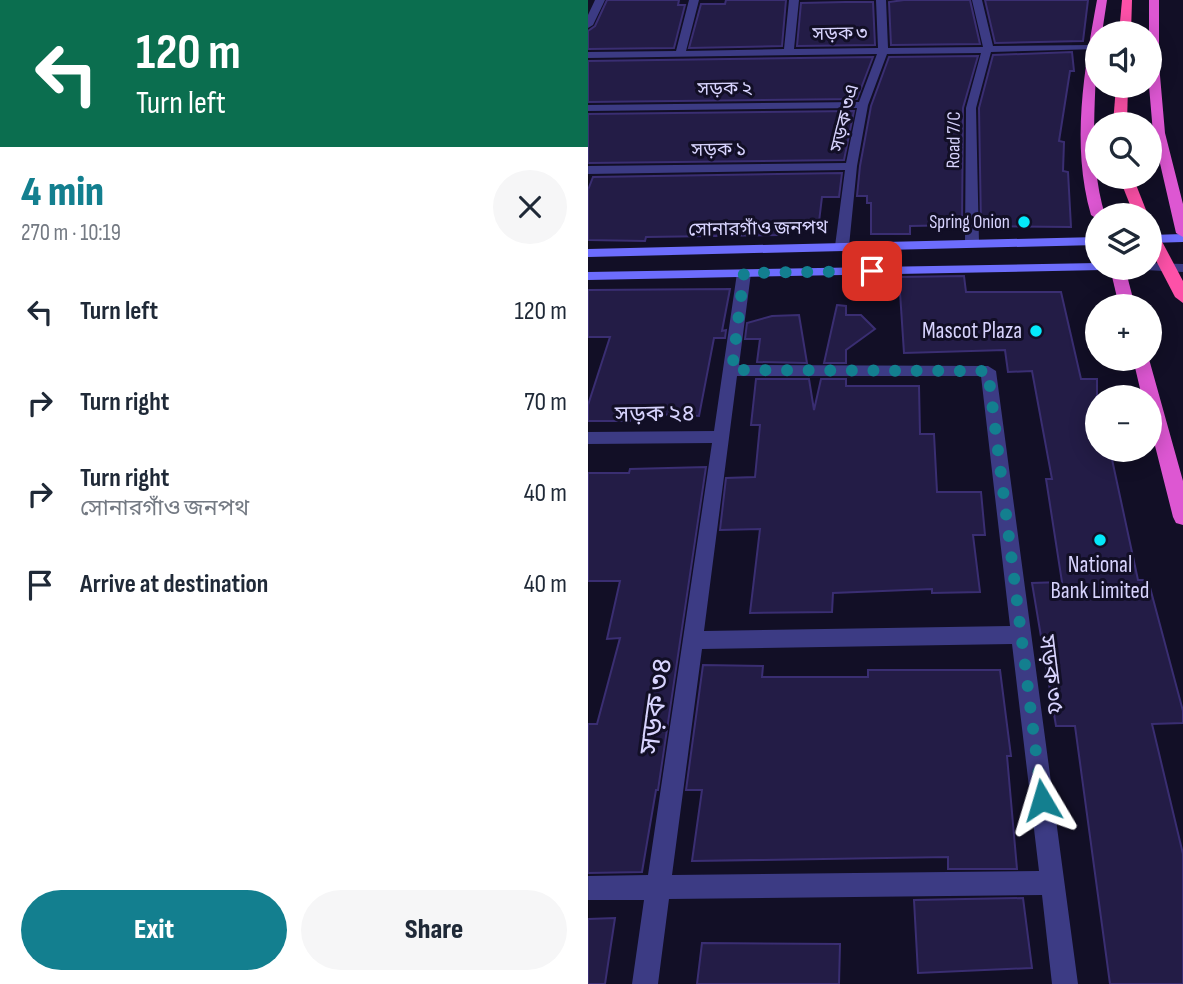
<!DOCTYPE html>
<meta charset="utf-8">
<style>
body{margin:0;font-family:"Sofia Sans Condensed","Noto Sans Bengali",sans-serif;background:#f6f6f7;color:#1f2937;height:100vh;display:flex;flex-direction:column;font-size:26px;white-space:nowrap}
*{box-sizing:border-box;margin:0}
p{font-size:23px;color:#747a83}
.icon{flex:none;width:38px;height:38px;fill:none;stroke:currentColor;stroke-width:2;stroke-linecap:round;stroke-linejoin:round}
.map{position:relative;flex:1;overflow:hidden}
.drawer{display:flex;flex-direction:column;background:#fff;width:588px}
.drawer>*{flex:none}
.guide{background:#0b6e4f;color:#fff;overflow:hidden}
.fabs{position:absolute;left:497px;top:21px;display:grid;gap:14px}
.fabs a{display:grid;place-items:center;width:77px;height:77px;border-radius:50%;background:#fff;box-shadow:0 4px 18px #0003;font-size:35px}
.pin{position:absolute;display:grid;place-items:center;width:60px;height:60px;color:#fff;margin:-30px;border-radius:14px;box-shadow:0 4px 10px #0006}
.me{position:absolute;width:77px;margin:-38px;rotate:353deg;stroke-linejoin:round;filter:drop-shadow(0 0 5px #0008)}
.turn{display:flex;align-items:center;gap:24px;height:147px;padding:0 21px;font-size:32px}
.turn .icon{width:91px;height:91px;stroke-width:2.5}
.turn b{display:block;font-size:49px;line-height:60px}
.round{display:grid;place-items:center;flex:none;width:74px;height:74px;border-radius:37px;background:#f6f6f7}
.head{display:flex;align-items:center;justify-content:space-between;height:119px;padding:0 21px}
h1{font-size:42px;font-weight:800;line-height:52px;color:#137f8f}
.cta{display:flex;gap:14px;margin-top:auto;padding:14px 21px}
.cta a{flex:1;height:80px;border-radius:42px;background:#137f8f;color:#fff;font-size:28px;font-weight:800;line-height:80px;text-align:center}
.cta a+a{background:#f6f6f7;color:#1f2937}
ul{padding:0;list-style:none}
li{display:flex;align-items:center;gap:21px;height:91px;padding:0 21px}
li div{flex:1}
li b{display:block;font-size:26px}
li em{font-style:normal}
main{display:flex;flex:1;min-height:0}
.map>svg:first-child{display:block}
</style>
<main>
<section class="drawer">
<div class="guide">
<div class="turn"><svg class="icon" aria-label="left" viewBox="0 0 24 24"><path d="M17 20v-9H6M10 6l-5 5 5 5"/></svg><div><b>120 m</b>Turn left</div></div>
</div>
<div class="head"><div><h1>4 min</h1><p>270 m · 10:19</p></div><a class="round"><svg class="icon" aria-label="close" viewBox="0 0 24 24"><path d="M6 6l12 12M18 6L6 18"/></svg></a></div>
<ul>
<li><svg class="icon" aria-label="left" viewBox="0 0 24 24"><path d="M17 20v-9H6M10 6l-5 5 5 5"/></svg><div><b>Turn left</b></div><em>120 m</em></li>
<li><svg class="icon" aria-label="right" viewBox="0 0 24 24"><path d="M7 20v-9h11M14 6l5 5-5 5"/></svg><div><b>Turn right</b></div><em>70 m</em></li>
<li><svg class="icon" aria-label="right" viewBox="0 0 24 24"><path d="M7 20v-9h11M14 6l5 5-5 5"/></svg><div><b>Turn right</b><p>সোনারগাঁও জনপথ</p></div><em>40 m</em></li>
<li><svg class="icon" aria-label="arrive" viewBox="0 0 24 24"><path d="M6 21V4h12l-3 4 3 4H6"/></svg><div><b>Arrive at destination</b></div><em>40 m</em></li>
</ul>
<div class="cta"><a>Exit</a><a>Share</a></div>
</section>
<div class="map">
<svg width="595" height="984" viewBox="0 0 595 984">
<rect width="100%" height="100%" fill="#120f26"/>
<g fill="#231c46" stroke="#3a2e72" stroke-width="2">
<polygon points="19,0 91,0 90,5 97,5 86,48 0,49 0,31 7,26"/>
<polygon points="138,0 198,0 194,46 101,48 113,4 137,4"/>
<polygon points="316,0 382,0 392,44 303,45 301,2"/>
<polygon points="397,0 500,0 495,41 407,43"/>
<polygon points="257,2 285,2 287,45 209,46 213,3"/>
<polygon points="484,52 486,71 482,71 471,141 476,142 475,171 480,172 483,227 393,226 391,108 405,55"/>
<polygon points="390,56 375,108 374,225 322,226 322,234 283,234 283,203 279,203 279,196 269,196 272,166 283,106 301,57"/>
<polygon points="285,57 269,99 0,102 0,61"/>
<polygon points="266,111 256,160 0,163 0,114"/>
<polygon points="254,173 251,197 234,197 230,230 193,230 193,235 58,237 57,241 0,240 0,190 5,177"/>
<polygon points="376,276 378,292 473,292 493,379 509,379 509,450 522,450 550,580 560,580 595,711 595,723 564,724 595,854 595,984 522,984 487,726 468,726 444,583 474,582 458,479 464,479 444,371 420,372 417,350 316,353 311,277"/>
<polygon points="142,289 134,331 138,330 137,338 126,338 111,416 44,413 42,421 0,421 0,405 22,337 0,337 0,290"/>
<polygon points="249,305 258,306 258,315 273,315 287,329 258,350 258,363 236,363"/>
<polygon points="211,315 219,363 169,362 172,339 157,339 159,323 184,316"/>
<polygon points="168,379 221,379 226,410 233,379 258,379 258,386 331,386 332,434 346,434 349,492 393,492 397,535 385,535 392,592 344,593 344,589 245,593 244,612 162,613 172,529 132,530 138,478 167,477 172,425 163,425"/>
<polygon points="118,467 70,790 68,790 54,872 0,873 0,724 9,724 32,638 19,639 32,581 0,581 0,473 41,473 42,469"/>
<polygon points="115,665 175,666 174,677 280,677 280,670 412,670 423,756 419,756 429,869 360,869 360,857 104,861 114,790 98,790"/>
<polygon points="435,898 444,968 330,973 326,900"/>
<polygon points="27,918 17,984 0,984 0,919"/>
<polygon points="114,943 252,944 251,984 109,984"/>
</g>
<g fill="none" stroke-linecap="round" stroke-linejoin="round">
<g fill="#3c3b84" fill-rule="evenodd">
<polygon points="7,0 17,0 5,25 0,28 0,15"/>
<polygon points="101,0 111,0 98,51 196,49 201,0 211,0 206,49 290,48 288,0 298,0 300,48 395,47 384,0 394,0 405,46 505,45 509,49 403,52 388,108 391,243 384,247 377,243 378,108 393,53 299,54 280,105 269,166 261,246 254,250 247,246 257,170 0,174 0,166 258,163 269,108 0,111 0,105 271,102 289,54 0,58 0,52 88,51"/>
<polygon points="562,263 595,264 595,272 557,270 556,268 562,268"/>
<path d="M156 269 163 273 151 365 400 366 408 371 490 984H464L454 895 81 899 70 984H44L56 900H0V876L60 875 124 443 0 444V432L126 431 149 273ZM149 376H393L422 626 116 631ZM424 644 451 871 84 875 114 649Z"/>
</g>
<g fill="#6d6dfd" fill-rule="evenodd">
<polygon points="595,234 595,242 562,243 562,235"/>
<polygon points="509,237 509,245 0,257 0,249"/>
<polygon points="509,263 509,268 515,268 514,270 0,280 0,272"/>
</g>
<g fill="#dd57d2" fill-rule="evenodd">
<path d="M509 0H519L514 33H509C509 95 499 154 517 215H509V219L503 215C483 144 496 71 509 0Z"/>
<polygon points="561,0 571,0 571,64 577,133 595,204 595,237 588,233 565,133 561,86"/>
<polygon points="522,268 537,268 547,306 531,306"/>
<polygon points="545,359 561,359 595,481 595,525 588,523 585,517 562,426 562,397 554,397"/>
</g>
<g fill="#fd51a8" fill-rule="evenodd">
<polygon points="534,0 544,0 543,33 531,33"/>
<polygon points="528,86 540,86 539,124 525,124"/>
<polygon points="531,177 545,177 560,215 546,215"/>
<polygon points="562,229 570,234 595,281 595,303 587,297 562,249"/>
</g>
</g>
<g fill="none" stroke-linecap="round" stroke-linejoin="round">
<polyline stroke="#137f8f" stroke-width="12" stroke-dasharray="0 21.6" points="284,271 156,273 144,370 400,371 454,800"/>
</g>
<g fill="#04e9fb" stroke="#120f26" stroke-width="2.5">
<circle cx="436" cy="222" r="7"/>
<circle cx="448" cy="331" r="7"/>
<circle cx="512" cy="540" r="7"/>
</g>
<g text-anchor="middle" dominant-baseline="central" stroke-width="6" stroke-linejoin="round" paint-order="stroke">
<g font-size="19" fill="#d8d4fe" stroke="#120f26">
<text transform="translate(252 34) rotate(-1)">সড়ক ৩</text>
<text transform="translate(137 89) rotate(-1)">সড়ক ২</text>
<text transform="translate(257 118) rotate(-76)">সড়ক ৩এ</text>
<text transform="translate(366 140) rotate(-89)">Road 7/C</text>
<text transform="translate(131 150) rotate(-1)">সড়ক ১</text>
<text transform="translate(170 229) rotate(-1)">সোনারগাঁও জনপথ</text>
</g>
<g font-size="19" fill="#d8d4fe" stroke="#120f26" text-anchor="end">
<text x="422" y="222">Spring Onion</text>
</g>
<g font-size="23" fill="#d8d4fe" stroke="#120f26" text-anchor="end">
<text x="434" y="331">Mascot Plaza</text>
<text x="512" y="565" text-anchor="middle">National<tspan x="512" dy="26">Bank Limited</tspan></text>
</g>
<g font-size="23" fill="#d8d4fe" stroke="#120f26">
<text transform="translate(67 414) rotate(-1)">সড়ক ২৪</text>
<text transform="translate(463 675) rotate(83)">সড়ক ৩৫</text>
</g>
<g font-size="28" fill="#d8d4fe" stroke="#120f26">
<text transform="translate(68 706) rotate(-82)">সড়ক ৩৪</text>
</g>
</g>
</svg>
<div class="fabs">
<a><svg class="icon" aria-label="sound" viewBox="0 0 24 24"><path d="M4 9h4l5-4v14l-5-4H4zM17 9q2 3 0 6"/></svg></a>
<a><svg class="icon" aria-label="search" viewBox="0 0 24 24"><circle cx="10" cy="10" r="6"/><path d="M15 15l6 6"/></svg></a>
<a><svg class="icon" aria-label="layers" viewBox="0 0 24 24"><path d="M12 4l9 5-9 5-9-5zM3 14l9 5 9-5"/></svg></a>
<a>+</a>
<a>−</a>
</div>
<div class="pin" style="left:284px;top:271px;background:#d93025"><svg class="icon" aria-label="arrive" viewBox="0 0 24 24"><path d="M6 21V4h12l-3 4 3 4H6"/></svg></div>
<svg class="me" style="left:454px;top:800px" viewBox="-20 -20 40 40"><path d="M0-17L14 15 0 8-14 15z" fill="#137f8f" stroke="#fff" stroke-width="4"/></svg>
</div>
</main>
